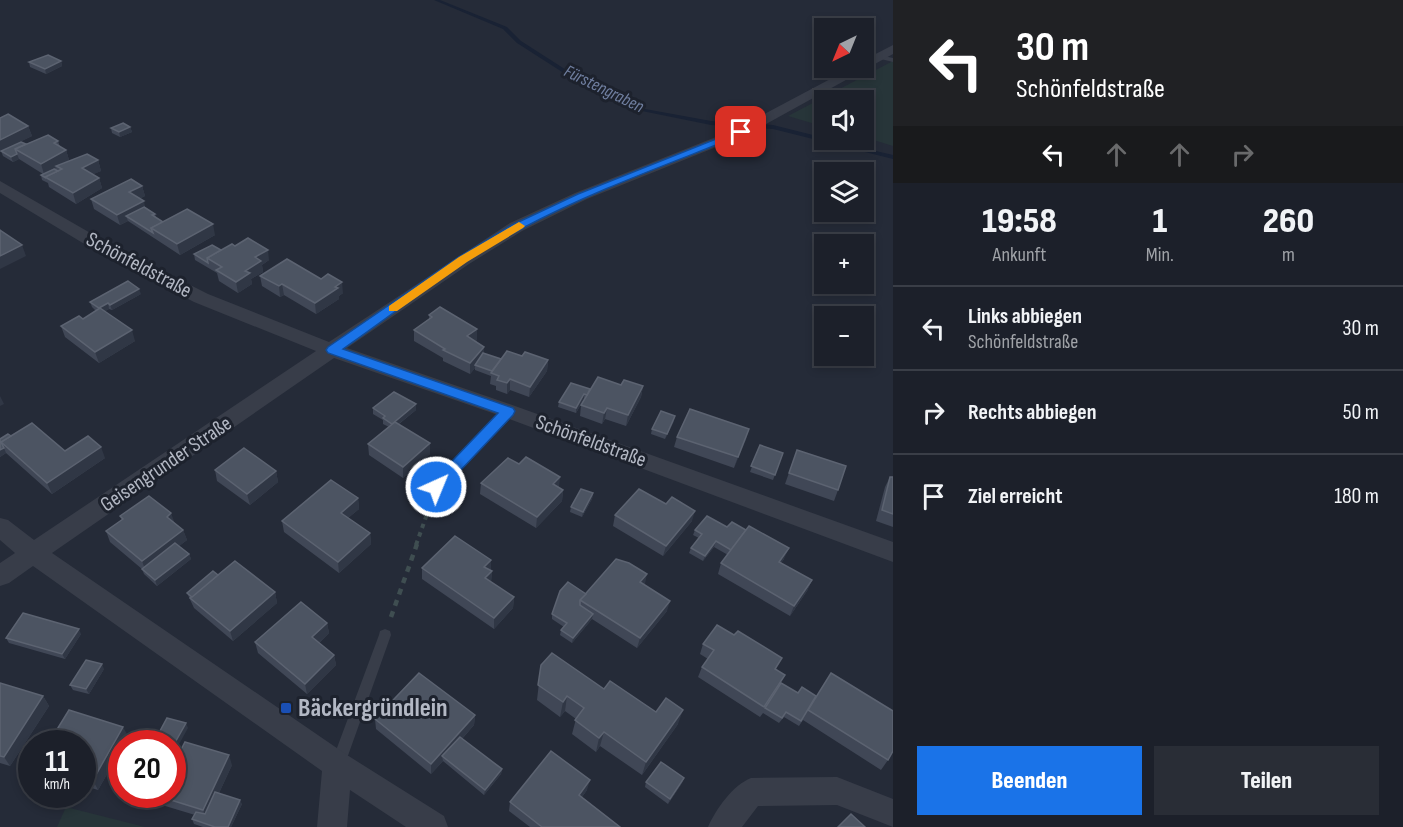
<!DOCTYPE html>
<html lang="de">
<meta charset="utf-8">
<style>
body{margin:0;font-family:"Sofia Sans Condensed",sans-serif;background:#292d36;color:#f1f3f6;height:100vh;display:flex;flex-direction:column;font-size:22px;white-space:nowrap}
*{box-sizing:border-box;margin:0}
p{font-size:20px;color:#a0a3a8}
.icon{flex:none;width:33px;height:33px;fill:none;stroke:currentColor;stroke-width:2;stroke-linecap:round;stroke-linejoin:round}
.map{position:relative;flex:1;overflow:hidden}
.details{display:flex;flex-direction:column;background:#1c202a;width:510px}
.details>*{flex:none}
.top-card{background:#202124;color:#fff;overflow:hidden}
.needle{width:39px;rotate:223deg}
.fabs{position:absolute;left:814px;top:18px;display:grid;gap:12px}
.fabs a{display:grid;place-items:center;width:60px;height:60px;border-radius:0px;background:#1c202a;box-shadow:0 3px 9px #0003,0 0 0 2px #3a3e47;font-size:30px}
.speed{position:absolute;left:18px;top:730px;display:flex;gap:12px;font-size:30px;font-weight:700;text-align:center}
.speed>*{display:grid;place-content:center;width:78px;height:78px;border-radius:50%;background:#1c202a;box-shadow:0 3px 9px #0003,0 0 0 2px #3a3e47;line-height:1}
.speed small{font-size:15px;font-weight:400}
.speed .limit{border:9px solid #d22;background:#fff;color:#111}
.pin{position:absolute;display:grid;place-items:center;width:51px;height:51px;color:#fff;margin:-26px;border-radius:12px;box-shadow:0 3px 9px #0006}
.me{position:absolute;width:66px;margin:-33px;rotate:44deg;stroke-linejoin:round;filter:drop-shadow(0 0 4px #0008)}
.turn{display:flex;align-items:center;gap:21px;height:126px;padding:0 24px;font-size:27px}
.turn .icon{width:78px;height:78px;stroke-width:2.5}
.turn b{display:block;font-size:42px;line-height:51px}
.lanes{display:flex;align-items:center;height:57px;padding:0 24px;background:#0003;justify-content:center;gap:30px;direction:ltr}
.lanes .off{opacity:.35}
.eta{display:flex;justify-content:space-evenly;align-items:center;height:102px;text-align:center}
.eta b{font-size:36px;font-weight:800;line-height:42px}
.cta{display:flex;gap:12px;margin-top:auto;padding:12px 24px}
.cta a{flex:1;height:69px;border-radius:0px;background:#1a73e8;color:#fff;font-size:24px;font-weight:800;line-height:69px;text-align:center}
.cta a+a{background:#292d36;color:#f1f3f6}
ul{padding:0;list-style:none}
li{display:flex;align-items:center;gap:18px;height:84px;padding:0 24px;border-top:2px solid #3a3e47}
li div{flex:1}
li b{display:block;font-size:22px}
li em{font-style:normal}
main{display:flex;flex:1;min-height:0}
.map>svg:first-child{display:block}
</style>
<main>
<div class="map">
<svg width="893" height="827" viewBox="0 0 893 827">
<rect width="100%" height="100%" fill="#252b38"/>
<g fill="#273539">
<polygon points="893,61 893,146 864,137 864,100 825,100 825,127 788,116"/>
<polygon points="66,807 145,827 57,827"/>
</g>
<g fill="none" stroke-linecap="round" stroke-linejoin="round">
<polygon fill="#192234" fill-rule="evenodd" points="434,0 440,0 507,27 521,41 574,75 645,109 711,121 773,125 825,138 825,140 829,140 893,155 893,159 773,129 711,125 642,111 570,77 517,43 503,29"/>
<polyline stroke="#3f4e51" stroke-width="4" stroke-dasharray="4.5 4.5" stroke-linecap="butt" points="416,545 432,500"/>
<polyline stroke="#3f4e51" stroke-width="4.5" stroke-dasharray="6 6" stroke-linecap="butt" points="391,617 417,544"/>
<g fill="#383d49" fill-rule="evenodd">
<polygon points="879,55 893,58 893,62 877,58 876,57"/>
<polygon points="508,407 513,411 512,414 440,490 432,490 430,487 432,484 504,408"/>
<polygon points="385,629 390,631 391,635 345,764 343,769 338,771 333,769 331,764 379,635 380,631"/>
</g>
<g fill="#383d49" fill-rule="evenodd">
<polygon points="893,45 893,54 746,135 587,199 522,231 469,264 347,348 515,406 893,542 893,562 501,416 334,358 52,553 347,755 444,816 448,827 406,827 350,790 347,827 317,827 322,771 33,566 9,583 0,586 0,563 15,553 0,540 0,518 8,520 34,540 316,351 194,302 101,254 0,193 0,181 113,246 208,294 329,342 510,223 575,193 736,129 851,68 864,68 864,60"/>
<path d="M837 777 893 799V827L837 805 758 806 742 827H708C716 809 733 785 751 778Z"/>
</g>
</g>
<g fill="#404756">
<polygon points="61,61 62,66 46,74 30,67 29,62"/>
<polygon points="8,114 28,126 32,136 13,145 21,142 26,144 48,135 58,141 60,147 66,150 69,160 63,163 87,154 98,160 101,171 93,174 99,178 102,188 76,204 49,187 48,183 42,180 41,175 43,174 19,159 13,162 3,156 1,151 0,152 0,118"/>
<polygon points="130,127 132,132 120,137 112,133 111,128"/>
<polygon points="142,186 145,196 139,199 146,208 155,214 156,218 163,222 215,235 180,255 128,221 120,225 94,209 91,199"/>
<polygon points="221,250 269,260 262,265 263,272 251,279 252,284 238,293 219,281 217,273 195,260 194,254"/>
<polygon points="260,276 343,293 339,296 339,299 316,314 284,295 280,297 262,286"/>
<polygon points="141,294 112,310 109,309 105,311 135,341 99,363 65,337 61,326 83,319 96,311 92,307 90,302"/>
<polygon points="429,315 477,329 477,340 475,341 484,347 484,354 501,359 522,356 548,360 547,371 529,397 510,390 507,394 496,390 496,386 490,384 491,376 475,370 475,368 470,374 443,361 443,358 414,341 414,330 429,319"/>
<polygon points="621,385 643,386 641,397 626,426 605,419 602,424 580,416 581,405 584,399 576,413 558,407 559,402 590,389"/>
<polygon points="373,408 416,410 399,424 430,454 403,478 369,455 368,444 389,427 383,424 383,420 373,414"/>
<polygon points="674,421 665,439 651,434 652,429"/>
<polygon points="749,429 734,468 674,447 677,437"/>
<polygon points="11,436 65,451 105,458 52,494 6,453 0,457 0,439"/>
<polygon points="760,445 783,453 773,480 750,472"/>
<polygon points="797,450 838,490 834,501 785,484"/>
<polygon points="215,470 276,471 278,482 250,505 217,481"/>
<polygon points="890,477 893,477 893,527 876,521 885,487"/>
<polygon points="481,483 559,488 563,490 562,501 536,528 480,494"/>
<polygon points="593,493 592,499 582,517 570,512 571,507"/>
<polygon points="358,498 359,509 348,518 370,533 371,544 339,573 284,532 282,521"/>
<polygon points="615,515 692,521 663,556 613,526"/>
<polygon points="120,516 174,523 183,530 187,540 179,546 189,554 191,559 157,586 144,574 142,569 110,542 106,531 122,520"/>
<polygon points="695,530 784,559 781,563 812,580 807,591 790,616 718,574 721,563 728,555 714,547 703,561 689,553 691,548 699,538 693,535"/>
<polygon points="422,568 491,570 492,571 491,582 514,597 513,608 494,629 422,579"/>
<polygon points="218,575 275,592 277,603 233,641 194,608 187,593"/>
<polygon points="644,585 667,611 637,648 592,619 572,643 560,635 561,630 564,627 552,619 552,614 586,594"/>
<polygon points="327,623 329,633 319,643 334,655 336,665 307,694 258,653 255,642"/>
<polygon points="81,634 65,659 9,643 6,638"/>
<polygon points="703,644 777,669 781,683 888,760 881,770 803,720 799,726 784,717 779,723 763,713 760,717 698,677 702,667 708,659 700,654"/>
<polygon points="541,665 604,689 656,712 678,724 642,775 600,746 596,752 572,734 576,719 565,711 560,717 537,700"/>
<polygon points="104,669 89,694 73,690 70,685"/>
<polygon points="0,683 43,696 49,706 10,766 0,763"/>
<polygon points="475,715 474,725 462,739 502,769 501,774 484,795 443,761 431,774 376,729 375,719"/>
<polygon points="128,736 122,744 122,748 98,790 82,785 82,744"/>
<polygon points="232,765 219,793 242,804 231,827 203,827 194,824 192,819 195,815 162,805 158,796"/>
<polygon points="684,778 682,783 668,804 645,787 646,782"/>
<polygon points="587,790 582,797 620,827 530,827 509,811 510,802"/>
</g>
<g fill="#303745">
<polygon points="61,61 62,66 46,74 45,69"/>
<polygon points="28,126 32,136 0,152 0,140"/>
<polygon points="130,127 132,132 120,137 119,132"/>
<polygon points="66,150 69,160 44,174 41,164"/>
<polygon points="17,154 19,159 13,162 11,157"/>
<polygon points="98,160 101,171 85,178 82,168"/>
<polygon points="99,178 102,188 76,204 73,193"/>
<polygon points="142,186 145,196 131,203 129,192"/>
<polygon points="144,201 146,212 126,216 128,221 120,225 117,215"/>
<polygon points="213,224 215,235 180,255 177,244"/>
<polygon points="22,245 26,256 0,269 0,256"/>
<polygon points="268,250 269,260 262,265 263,272 251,279 252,284 238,293 236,282 255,257"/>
<polygon points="342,282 343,293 339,296 339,299 316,314 315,303 335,287"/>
<polygon points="282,284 284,295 280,297 279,286"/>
<polygon points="139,289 141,294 112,310 110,305"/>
<polygon points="108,303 109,309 100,314 99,308"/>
<polygon points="477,329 477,340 466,347 467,336"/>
<polygon points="132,330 135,341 99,363 95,352"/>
<polygon points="484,347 484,358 475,365 475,368 470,374 470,363"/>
<polygon points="548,360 547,371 529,397 530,387"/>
<polygon points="510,379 510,390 507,394 507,383"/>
<polygon points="643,386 641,397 626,426 628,415"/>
<polygon points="584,394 584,399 576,413 576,408"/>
<polygon points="0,396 4,404 0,406"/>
<polygon points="416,404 416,410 392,429 392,424"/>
<polygon points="607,408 605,419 602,424 604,413"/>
<polygon points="675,416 674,421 665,439 667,434"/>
<polygon points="749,429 746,440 734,468 738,457"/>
<polygon points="430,443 430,454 403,478 403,467"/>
<polygon points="101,447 105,458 52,494 47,483"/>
<polygon points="4,448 6,453 0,457 0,450"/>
<polygon points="276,471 278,482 250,505 247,494"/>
<polygon points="560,477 559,488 553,484"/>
<polygon points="563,490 562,501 536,528 537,517"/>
<polygon points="593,493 592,499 582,517 583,512"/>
<polygon points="358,498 359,509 342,523 341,513"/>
<polygon points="695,511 692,521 663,556 666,546"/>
<polygon points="171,513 175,524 167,517"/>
<polygon points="183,530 187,540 146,572 142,561"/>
<polygon points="370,533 371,544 339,573 338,562"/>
<polygon points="716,541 714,547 703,561 705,556"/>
<polygon points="789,548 784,559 775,572 779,562"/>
<polygon points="189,554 191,559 157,586 155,580"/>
<polygon points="491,560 491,570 484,577 484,567"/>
<polygon points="492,571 491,582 485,578"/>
<polygon points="647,574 645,584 638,593 640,582"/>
<polygon points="812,580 807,591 790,616 794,606"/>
<polygon points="275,592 277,603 233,641 230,631"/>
<polygon points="514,597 513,608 494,629 494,618"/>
<polygon points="670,601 667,611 637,648 640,638"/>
<polygon points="593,614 592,619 572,643 573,638"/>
<polygon points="327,623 329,633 314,647 312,637"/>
<polygon points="79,629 81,634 65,659 62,654"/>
<polygon points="334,655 336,665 307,694 305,684"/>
<polygon points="102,664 104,669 89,694 86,689"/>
<polygon points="43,696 49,706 10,766 4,757"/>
<polygon points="567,696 565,711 560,717 563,702"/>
<polygon points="683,710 678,724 642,775 646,762"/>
<polygon points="475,715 474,725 445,758 442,756 443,761 431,774 431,764"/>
<polygon points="186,723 188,728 172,757 172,748"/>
<polygon points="123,727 128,736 124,744 122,744 122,748 98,790 93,780"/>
<polygon points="604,732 600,746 596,752 599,738"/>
<polygon points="229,755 232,765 207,819 203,810"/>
<polygon points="502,769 501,774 484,795 485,790"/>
<polygon points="684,778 682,783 668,804 670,799"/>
<polygon points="590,780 587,790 577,804 579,795"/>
<polygon points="240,800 242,804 231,827 228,827"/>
</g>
<g fill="#4c5462" stroke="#5c6371" stroke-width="1.5">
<polygon points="48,55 61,61 45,69 29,62"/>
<polygon points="8,114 28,126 0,140 0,118"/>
<polygon points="123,123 130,127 119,132 111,128"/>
<polygon points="48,135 58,141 54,143 66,150 41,164 15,149"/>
<polygon points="21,142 26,144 15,149 17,154 11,157 1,151"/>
<polygon points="87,154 98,160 82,168 99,178 73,193 45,177 62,169 56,166"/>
<polygon points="54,169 58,171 45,177 46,178 41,175"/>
<polygon points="131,179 142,186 129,192 144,201 117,215 91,199"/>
<polygon points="144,207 155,214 152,215 163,222 151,228 153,233 126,216"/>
<polygon points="187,209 213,224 177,244 151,228"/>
<polygon points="0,230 22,245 0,256"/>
<polygon points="248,238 268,250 255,257 261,261 245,271 250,273 236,282 216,270 222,267 207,258 232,244 235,246"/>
<polygon points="212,245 221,250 207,258 208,263 194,254"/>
<polygon points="287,259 321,279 328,274 342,282 335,287 338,288 315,303 282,284 279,286 260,276"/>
<polygon points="128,281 139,289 110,305 108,303 99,308 90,302"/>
<polygon points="440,307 477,329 467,336 484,347 470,363 443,350 445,349 414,330 432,317 429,315"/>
<polygon points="100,308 132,330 95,352 61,326 79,316 83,319"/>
<polygon points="507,351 522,356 525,352 548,360 530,387 510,379 507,383 497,380 499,376 491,373"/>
<polygon points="483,353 501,359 492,371 475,365"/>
<polygon points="598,377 621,385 624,380 643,386 628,415 607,408 604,413 581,405"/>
<polygon points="571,383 590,389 587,395 584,394 576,408 559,402"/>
<polygon points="394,392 416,404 392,424 383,418 385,416 373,408"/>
<polygon points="690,409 749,429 738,457 677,437"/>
<polygon points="661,411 675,416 667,434 652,429"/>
<polygon points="395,422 430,443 403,467 368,444"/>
<polygon points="32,423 65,451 88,436 101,447 47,483 1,442"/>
<polygon points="8,434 11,436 1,442 4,448 0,450 0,439"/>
<polygon points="760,445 783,453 775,475 751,466"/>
<polygon points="244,448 276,471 247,494 215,470"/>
<polygon points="797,450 846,466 838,490 789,473"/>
<polygon points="526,457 560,477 553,484 563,490 537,517 481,483 508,458 519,464"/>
<polygon points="890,477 893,477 893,514 882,510"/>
<polygon points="331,480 358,498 341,513 370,533 338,562 282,521"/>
<polygon points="581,489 593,493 583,512 571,507"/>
<polygon points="639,489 666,504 672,497 695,511 666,546 615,515"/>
<polygon points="149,496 171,513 167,517 183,530 142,561 106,531 123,519 120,516"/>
<polygon points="707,516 727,527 732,522 746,530 731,550 716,541 705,556 691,548 702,534 695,530"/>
<polygon points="749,526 789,548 779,562 812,580 794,606 721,563"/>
<polygon points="455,536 491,560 484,567 492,571 485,578 514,597 494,618 422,568"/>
<polygon points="175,543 189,554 155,580 142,569"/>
<polygon points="616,559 629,563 647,574 640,582 670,601 640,638 580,600"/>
<polygon points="235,561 275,592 230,631 190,598"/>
<polygon points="213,571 218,575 192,597 187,593"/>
<polygon points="568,582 586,594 580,600 580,605 593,614 573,638 561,630 567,623 552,614 560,591"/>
<polygon points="301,602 327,623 312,637 334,655 305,684 255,642"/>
<polygon points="23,613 79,629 62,654 6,638"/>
<polygon points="717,625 734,635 738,631 782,658 775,669 785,675 764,707 702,667 714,650 703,644"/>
<polygon points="552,653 604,689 610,681 656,712 666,698 683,710 646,762 604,732 599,738 575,720 584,708 567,696 563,702 538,685 541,665"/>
<polygon points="86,660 102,664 86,689 70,685"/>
<polygon points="419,673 475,715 431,764 375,719"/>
<polygon points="831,673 893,711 893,751 888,760 808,710"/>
<polygon points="0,683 43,696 4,757 0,756"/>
<polygon points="781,683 798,693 802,687 816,696 801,721 786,712 782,718 765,708"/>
<polygon points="69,710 123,727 93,780 82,777 82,744 48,744"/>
<polygon points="167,718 186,723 172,748 172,744 153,744"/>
<polygon points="460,737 502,769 485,790 442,756"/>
<polygon points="185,742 229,755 203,810 158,796 172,795 172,767"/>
<polygon points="551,751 590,780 579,795 620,827 542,827 510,802"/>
<polygon points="661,762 684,778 670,799 646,782"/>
<polygon points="215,792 240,800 228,827 215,827 192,819 196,812 205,814"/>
<polygon points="851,814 865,827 838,827"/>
</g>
<path fill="#1a73e8" stroke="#114b97" stroke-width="1.5" d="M741 129 746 132 744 134C669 164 592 191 521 229 458 262 401 309 343 349L513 408 515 411 513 415 441 491H431L429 487 431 483 498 413 328 353 326 350 328 347 459 257 512 225 578 194Z"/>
<polygon fill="#f59e0b" points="519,222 525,226 523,228 467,262 397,311 389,311 389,306 459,257"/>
<rect fill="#1a4fb4" stroke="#1d222d" stroke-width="2" x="280" y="702" width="12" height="12" rx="3"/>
<g text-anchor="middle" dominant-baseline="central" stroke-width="6" stroke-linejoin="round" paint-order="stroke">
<g font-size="18" font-style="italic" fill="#707fa0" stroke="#1d222d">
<text transform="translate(604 89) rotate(26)">Fürstengraben</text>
</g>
<g font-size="21" fill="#b3b8c4" stroke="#1d222d">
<text transform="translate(139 265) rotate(28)">Schönfeldstraße</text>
<text transform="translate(591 441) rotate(20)">Schönfeldstraße</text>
<text transform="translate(166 464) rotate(-34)">Geisengrunder Straße</text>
</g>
<g font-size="26" font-weight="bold" fill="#b3b8c4" stroke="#1d222d" text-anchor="start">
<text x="298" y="708">Bäckergründlein</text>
</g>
</g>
</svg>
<div class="fabs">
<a><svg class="needle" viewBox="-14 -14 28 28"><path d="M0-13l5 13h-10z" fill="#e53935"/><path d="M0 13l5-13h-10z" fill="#a0a3a8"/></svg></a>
<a><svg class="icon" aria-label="sound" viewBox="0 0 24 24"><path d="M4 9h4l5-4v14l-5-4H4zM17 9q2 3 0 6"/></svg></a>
<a><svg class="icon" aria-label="layers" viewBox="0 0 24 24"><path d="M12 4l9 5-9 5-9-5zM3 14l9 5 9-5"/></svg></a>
<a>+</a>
<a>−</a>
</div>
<div class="speed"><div>11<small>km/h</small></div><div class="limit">20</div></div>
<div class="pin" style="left:741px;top:132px;background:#d93025"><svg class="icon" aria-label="arrive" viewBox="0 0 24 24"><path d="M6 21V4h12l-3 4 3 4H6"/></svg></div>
<svg class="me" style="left:436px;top:487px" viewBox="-20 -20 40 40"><circle r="17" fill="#1a73e8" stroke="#fff" stroke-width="3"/><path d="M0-11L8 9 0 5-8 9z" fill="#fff"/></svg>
</div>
<section class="details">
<div class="top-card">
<div class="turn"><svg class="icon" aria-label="left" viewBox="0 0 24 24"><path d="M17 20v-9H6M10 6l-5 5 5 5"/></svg><div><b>30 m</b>Schönfeldstraße</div></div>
<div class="lanes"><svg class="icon" aria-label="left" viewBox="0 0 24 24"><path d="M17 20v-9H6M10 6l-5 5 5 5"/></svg><svg class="icon off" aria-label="ahead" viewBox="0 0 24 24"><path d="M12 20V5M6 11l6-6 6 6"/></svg><svg class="icon off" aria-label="ahead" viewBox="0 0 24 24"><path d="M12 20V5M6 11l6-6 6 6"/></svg><svg class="icon off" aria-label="right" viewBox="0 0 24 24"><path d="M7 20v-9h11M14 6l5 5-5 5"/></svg></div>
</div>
<div class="eta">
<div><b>19:58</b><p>Ankunft</p></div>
<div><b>1</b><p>Min.</p></div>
<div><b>260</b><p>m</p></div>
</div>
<ul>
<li><svg class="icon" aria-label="left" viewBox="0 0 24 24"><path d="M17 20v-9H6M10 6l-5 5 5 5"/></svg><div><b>Links abbiegen</b><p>Schönfeldstraße</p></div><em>30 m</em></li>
<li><svg class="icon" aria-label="right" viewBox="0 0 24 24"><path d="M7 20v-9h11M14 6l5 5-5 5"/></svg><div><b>Rechts abbiegen</b></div><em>50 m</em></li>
<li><svg class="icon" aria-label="arrive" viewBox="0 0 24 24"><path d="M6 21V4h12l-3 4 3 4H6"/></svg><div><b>Ziel erreicht</b></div><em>180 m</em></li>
</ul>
<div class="cta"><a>Beenden</a><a>Teilen</a></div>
</section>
</main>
